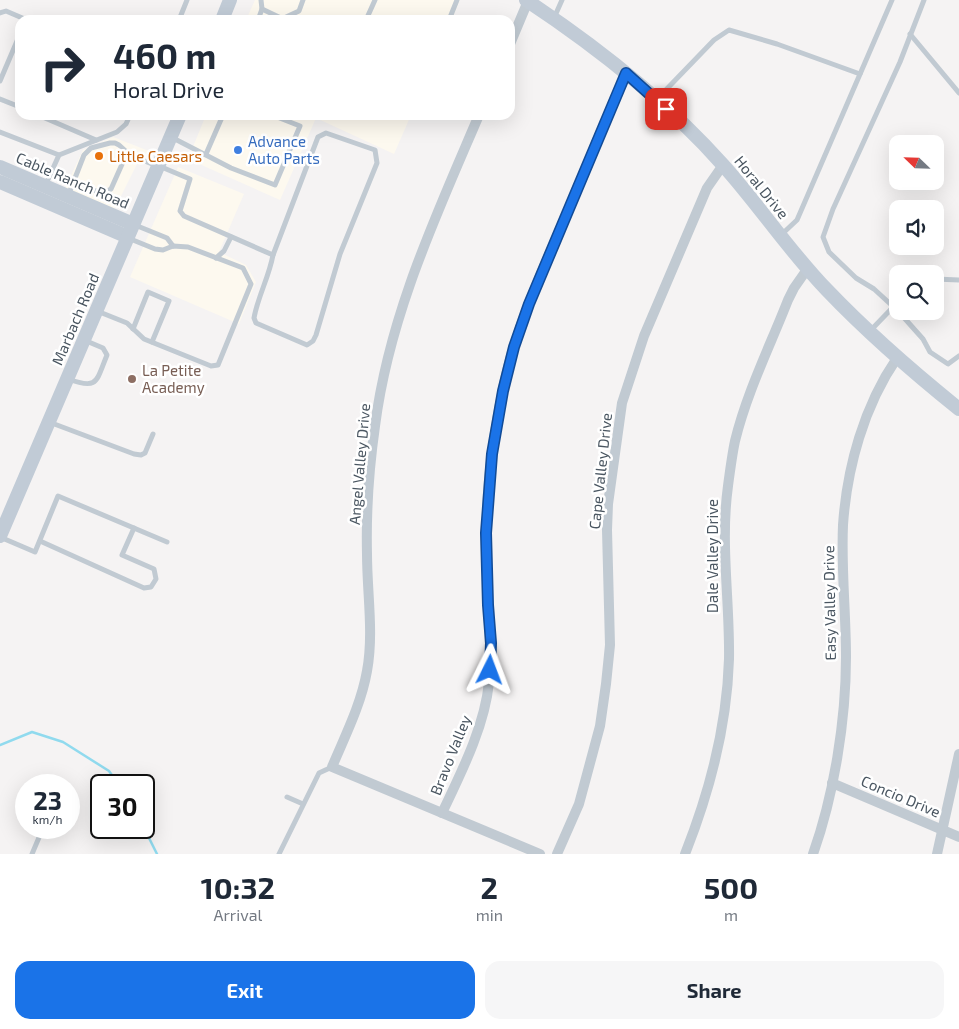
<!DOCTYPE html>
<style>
body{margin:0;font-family:"Exo 2",sans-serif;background:#f6f6f7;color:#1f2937;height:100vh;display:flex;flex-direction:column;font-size:19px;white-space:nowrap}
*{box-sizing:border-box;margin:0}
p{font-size:16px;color:#747a83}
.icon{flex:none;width:28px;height:28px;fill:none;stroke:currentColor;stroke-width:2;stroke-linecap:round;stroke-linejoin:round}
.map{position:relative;height:854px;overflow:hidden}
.side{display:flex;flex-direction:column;background:#fff;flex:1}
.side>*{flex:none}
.banner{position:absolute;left:15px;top:15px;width:500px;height:105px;border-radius:15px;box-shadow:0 5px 20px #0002;background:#fff;color:#1f2937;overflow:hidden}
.needle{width:32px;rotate:293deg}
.fabs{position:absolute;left:889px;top:135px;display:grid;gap:10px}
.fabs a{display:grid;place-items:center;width:55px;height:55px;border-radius:10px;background:#fff;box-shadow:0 5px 20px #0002;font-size:25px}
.speed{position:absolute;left:15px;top:774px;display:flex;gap:10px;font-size:25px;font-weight:700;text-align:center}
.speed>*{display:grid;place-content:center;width:65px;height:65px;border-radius:50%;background:#fff;box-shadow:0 5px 20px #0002;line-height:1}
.speed small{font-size:12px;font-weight:400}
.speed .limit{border:2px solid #111;border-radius:8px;background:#fff;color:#111}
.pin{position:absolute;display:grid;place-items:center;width:42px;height:42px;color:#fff;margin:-21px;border-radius:10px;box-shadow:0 2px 8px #0006}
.me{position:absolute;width:55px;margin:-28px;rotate:3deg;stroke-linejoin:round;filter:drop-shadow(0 0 4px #0008)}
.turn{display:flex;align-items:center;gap:18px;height:105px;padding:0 15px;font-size:22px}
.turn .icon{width:65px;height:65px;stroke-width:2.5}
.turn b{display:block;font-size:35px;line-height:42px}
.eta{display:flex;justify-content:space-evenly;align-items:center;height:85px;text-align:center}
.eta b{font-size:30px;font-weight:700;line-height:35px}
.button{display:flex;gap:10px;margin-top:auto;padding:10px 15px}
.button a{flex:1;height:58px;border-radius:15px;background:#1a73e8;color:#fff;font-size:20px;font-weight:700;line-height:58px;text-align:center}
.button a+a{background:#f6f6f7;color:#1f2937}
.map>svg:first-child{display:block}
</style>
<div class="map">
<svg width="959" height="854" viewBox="0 0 959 854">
<rect width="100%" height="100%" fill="#f5f3f3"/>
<g fill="#fdf9ef">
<polygon points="255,0 460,0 452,20 246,20"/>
<polygon points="206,115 411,115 394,154 316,118 280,200 188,159"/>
<polygon points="113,137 149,151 141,165 137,164 114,210 65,188 83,150"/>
<polygon points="178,167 244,194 219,252 246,265 256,282 239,324 130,277"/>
</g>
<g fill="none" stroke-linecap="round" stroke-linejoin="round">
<g stroke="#90daee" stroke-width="2.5">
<polyline points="0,745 32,732 63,742 109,771 119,785"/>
<polyline points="144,828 157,854"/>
</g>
<g stroke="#c1cad2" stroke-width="5">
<polyline points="261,0 262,9"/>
<polyline points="0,13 6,11 27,20"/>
<polyline points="284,18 299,11 303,0"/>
<polyline points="554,18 562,0"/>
<polyline points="179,20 187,0"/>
<polyline points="258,20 262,9 285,20"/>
<polyline points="366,20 375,0"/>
<polyline points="449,20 457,0"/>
<polyline points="910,34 959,93"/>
<polyline points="0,81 20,34"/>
<polyline points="658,98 714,40 729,30 777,44 860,74"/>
<polyline points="0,99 20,107"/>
<polyline points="38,115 96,140"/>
<polyline points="0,132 59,155 117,132 126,124 130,115"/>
<path d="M326 133 375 150 377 163 340 254 316 335 313 341 307 345 256 323 254 318C258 296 269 277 273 255L318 137Z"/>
<polyline points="171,137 231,168 275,185 300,126 272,115"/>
<polyline points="206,154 223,115"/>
<polyline points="159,166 190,179 180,211 184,216 273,255"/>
<path d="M74 181C85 186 100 197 111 189L127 153"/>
<polyline points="45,186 59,155"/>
<polyline points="68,196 84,155 91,148 110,143 115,143 119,145 130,155 157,166"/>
<polyline points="135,225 167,238 173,246"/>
<polyline points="781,235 797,220 892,0"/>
<polyline points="216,258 224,251 231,237"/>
<polyline points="907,274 917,270 926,274"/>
<polyline points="935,279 959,280"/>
<polyline points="97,311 127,323 144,339 211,366 218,365 251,284 243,268 188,247 173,246 163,250 155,249 128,238"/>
<polyline points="898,311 874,289 856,278 829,252 823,237 833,209 900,62 924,0"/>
<polyline points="898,311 923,339 930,352 948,364 959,356"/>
<polyline points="133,329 148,292 169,301 152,342"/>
<polyline points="870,331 898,302"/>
<path d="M68 379C98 390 96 382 107 355L103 348 84 340"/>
<polyline points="49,422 134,454 141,455 145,453 153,434"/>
<polyline points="0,537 35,552 58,496 167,542"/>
<polyline points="40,541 144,588 151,587 156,579 154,569 122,555 134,528"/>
<polyline points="287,797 303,804"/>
<polyline points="24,806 26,807"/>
<polyline points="32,854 43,828"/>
<polyline points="279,854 319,773 332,767"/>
</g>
<g stroke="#c1cad2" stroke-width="10">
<polyline points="510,44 528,1"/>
<path d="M479 115C436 216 389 316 375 426 369 468 366 512 367 554 367 593 374 633 367 671 361 705 345 736 332 767L540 854"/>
<polyline points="832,783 959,837"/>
<path d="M442 813C461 773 485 726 489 682 492 655 489 630 488 604 486 554 485 502 492 453 497 417 503 381 514 346 527 305 544 266 561 227 582 176 604 124 626 73"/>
<polyline points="557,854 579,804 600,726 606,684 610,645 607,530 608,504 622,403 644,336 707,188 723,165"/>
<path d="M685 854C710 791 727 727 729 659 730 602 720 543 728 486 730 471 732 455 735 441 747 392 770 346 788 300L794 288 808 268"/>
<path d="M813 854C834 795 846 720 846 657 846 613 841 569 843 525 847 467 864 406 897 358"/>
<polyline points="937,854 959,754"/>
</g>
<g stroke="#c1cbd6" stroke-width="14">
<path d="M526 0C597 47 666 101 723 165 759 205 789 251 827 290 868 333 913 372 959 409"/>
<polyline points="222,20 230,0"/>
<polyline points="0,167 133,224"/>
<polyline points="0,182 128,237"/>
<polyline points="0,536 180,115"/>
</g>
</g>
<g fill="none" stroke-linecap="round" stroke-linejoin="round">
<defs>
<polyline id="route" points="490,670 491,643 488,605 486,533 492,454 503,391 514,347 529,304 626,73 666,109"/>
</defs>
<use href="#route" stroke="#114b97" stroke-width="12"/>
<use href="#route" stroke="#1a73e8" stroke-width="9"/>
</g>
<circle fill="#3f7fe0" stroke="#fff" stroke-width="2" cx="238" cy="150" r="5"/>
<circle fill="#e8710a" stroke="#fff" stroke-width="2" cx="99" cy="156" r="5"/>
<circle fill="#8d6e63" stroke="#fff" stroke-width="2" cx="132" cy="379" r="5"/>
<g text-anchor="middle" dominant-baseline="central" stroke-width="5" stroke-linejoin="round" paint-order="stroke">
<g font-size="15" fill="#366cbe" stroke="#fff" text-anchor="start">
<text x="248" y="141">Advance<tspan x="248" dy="17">Auto Parts</tspan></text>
</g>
<g font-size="15" fill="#c56008" stroke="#fff" text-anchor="start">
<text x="109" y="156">Little Caesars</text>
</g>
<g font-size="15" fill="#4a5661" stroke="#fff">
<text transform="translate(73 180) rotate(23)">Cable Ranch Road</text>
<text transform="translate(762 187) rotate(51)">Horal Drive</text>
<text transform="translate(75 319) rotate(-67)">Marbach Road</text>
<text transform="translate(359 464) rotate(-85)">Angel Valley Drive</text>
<text transform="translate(600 471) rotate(-84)">Cape Valley Drive</text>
<text transform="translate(712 556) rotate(-90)">Dale Valley Drive</text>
<text transform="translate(829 603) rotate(-91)">Easy Valley Drive</text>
<text transform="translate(450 755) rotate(-68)">Bravo Valley</text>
<text transform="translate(901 796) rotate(23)">Concio Drive</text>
</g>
<g font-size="15" fill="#785e54" stroke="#fff" text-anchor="start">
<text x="142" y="370">La Petite<tspan x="142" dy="17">Academy</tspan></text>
</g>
</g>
</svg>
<div class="fabs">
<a><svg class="needle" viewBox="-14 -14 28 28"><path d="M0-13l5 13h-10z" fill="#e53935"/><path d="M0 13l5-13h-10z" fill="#747a83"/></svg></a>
<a><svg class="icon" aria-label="sound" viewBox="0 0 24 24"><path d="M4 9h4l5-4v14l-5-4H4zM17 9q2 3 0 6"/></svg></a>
<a><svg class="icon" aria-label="search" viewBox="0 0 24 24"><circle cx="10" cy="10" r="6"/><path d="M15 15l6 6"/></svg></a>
</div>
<div class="speed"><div>23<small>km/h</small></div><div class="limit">30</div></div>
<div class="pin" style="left:666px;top:109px;background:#d93025"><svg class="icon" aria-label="arrive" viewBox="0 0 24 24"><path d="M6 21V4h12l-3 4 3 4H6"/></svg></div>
<svg class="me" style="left:490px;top:670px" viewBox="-20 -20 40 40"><path d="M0-17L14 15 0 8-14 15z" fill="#1a73e8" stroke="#fff" stroke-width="4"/></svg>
<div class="banner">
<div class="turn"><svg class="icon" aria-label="right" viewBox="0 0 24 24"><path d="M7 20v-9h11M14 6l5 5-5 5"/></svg><div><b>460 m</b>Horal Drive</div></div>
</div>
</div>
<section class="side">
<div class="eta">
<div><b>10:32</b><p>Arrival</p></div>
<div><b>2</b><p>min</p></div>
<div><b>500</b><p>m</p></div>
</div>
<div class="button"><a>Exit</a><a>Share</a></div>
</section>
